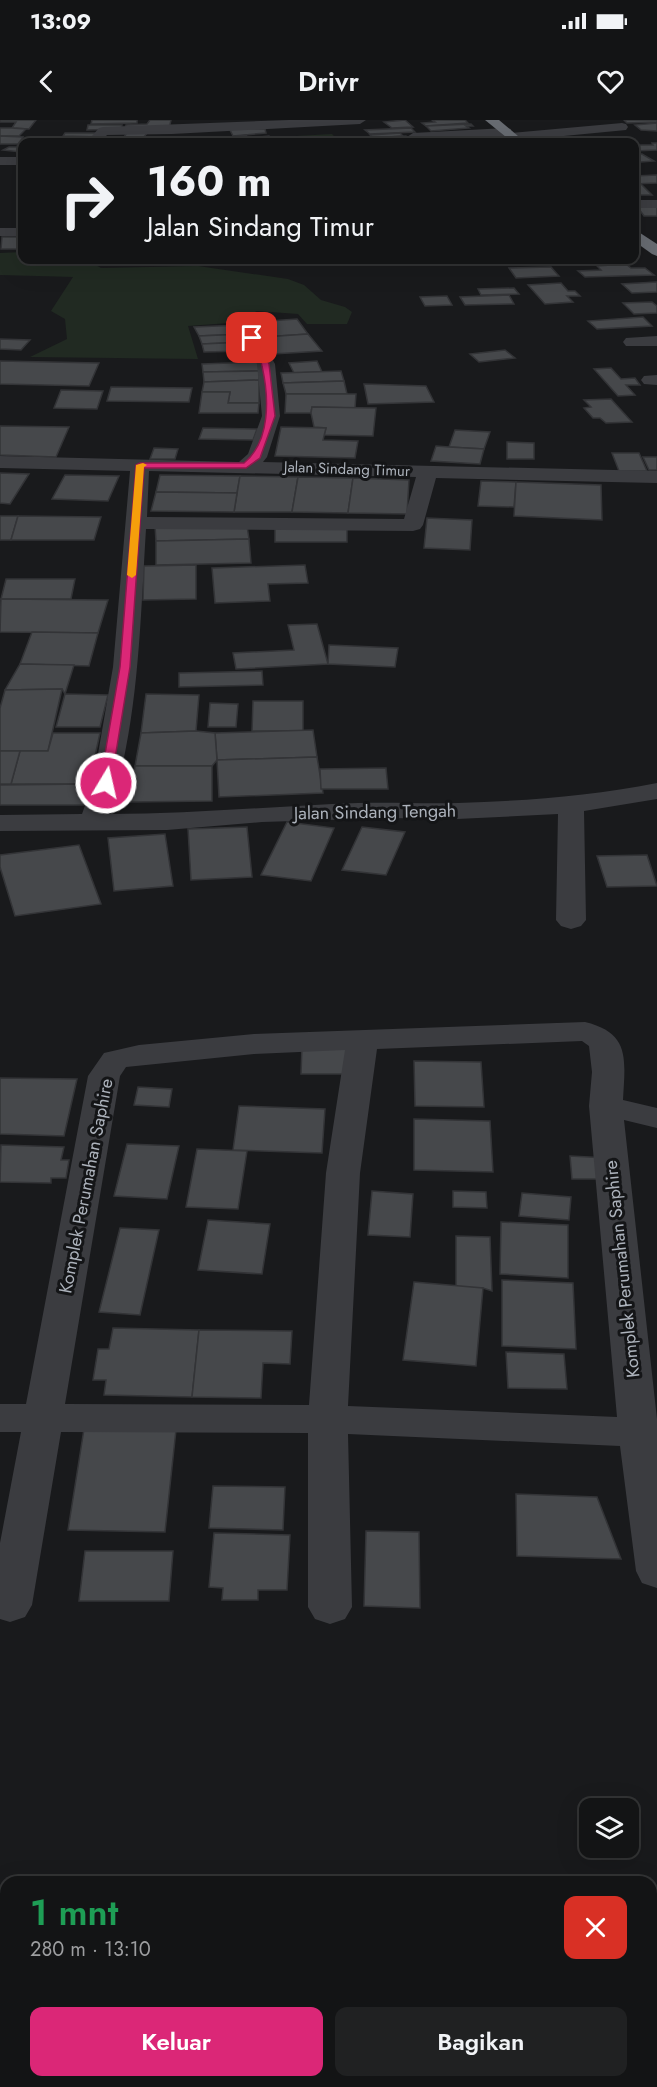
<!DOCTYPE html>
<html lang="id">
<meta charset="utf-8">
<style>
body{margin:0;font-family:Jost,sans-serif;background:#202122;color:#f1f3f6;height:100vh;display:flex;flex-direction:column;font-size:22px;white-space:nowrap}
*{box-sizing:border-box;margin:0}
p{font-size:20px;color:#9d9ea0}
.icon{flex:none;width:33px;height:33px;fill:none;stroke:currentColor;stroke-width:2;stroke-linecap:round;stroke-linejoin:round}
.map{position:relative;flex:1;overflow:hidden}
.panel{position:absolute;left:0px;top:1756px;width:657px;height:212px;display:flex;flex-direction:column;background:#131415;border-radius:18px 18px 0 0;box-shadow:0 6px 24px #0002,0 0 0 2px #323334}
.panel>*{flex:none}
.banner{position:absolute;left:18px;top:18px;width:621px;height:126px;border-radius:12px;box-shadow:0 6px 24px #0002,0 0 0 2px #323334;background:#131415;color:#f1f3f6;overflow:hidden}
.tools{position:absolute;left:579px;top:1678px;display:grid;gap:12px}
.tools a{display:grid;place-items:center;width:60px;height:60px;border-radius:12px;background:#131415;box-shadow:0 6px 24px #0002,0 0 0 2px #323334;font-size:30px}
.pin{position:absolute;display:grid;place-items:center;width:51px;height:51px;color:#fff;margin:-26px;border-radius:12px;box-shadow:0 3px 9px #0006}
.me{position:absolute;width:66px;margin:-33px;rotate:9deg;stroke-linejoin:round;filter:drop-shadow(0 0 4px #0008)}
.turn{display:flex;align-items:center;gap:21px;height:126px;padding:0 30px;font-size:27px}
.turn .icon{width:78px;height:78px;stroke-width:2.5}
.turn b{display:block;font-size:42px;line-height:51px}
.round{display:grid;place-items:center;flex:none;width:63px;height:63px;border-radius:12px;background:#202122}
.summary{display:flex;align-items:center;justify-content:space-between;height:102px;padding:0 30px}
h1{font-size:36px;font-weight:600;line-height:45px;color:#1e9e55}
.action{display:flex;gap:12px;margin-top:auto;padding:12px 30px}
.action a{flex:1;height:69px;border-radius:12px;background:#db2777;color:#fff;font-size:24px;font-weight:600;line-height:69px;text-align:center}
.action a+a{background:#202122;color:#f1f3f6}
.status{display:flex;justify-content:space-between;align-items:center;height:42px;padding:0 30px;background:#131415;direction:ltr}
.status svg{height:16px;fill:currentColor}
header{display:flex;justify-content:space-between;align-items:center;height:78px;padding:0 30px;background:#131415;font-size:27px;font-weight:600}
.map>svg:first-child{display:block}
</style>
<div class="status"><b>13:09</b><svg viewBox="0 0 49 12"><path d="M0 12V9h3v3zM5 12V6h3v6zM10 12V3h3v9zM15 12V0h3v12zM26 1h20v11H26zM47 4h2v5h-2z"/></svg></div>
<header><svg class="icon" aria-label="back" viewBox="0 0 24 24"><path d="M15 5l-7 7 7 7"/></svg>Drivr<svg class="icon" aria-label="heart" viewBox="0 0 24 24"><path d="M12 20l-8-8c-3-5 5-10 8-4 3-6 11-1 8 4z"/></svg></header>
<div class="map">
<svg width="657" height="1967" viewBox="0 0 657 1967">
<rect width="100%" height="100%" fill="#191a1c"/>
<g fill="#212a22">
<polygon points="332,14 339,22 280,22 278,17"/>
<polygon points="22,132 22,140 87,140 101,148 198,146 288,159 304,165 321,180 345,187 352,192 347,204 307,204 298,194 257,191 229,203 188,206 198,239 30,237 67,219 65,199 51,191 73,157 0,155 0,133"/>
</g>
<g fill="#46484b" stroke="#333437" stroke-width="1.5">
<polygon points="0,0 36,0 29,9 12,8 16,2 0,2"/>
<polygon points="92,0 137,0 137,3 91,4"/>
<polygon points="150,0 171,0 169,9 125,10 126,5 147,4"/>
<polygon points="405,0 413,7 392,8 384,2"/>
<polygon points="432,0 465,0 468,3 426,6 422,3 435,2"/>
<polygon points="624,0 657,0 657,2 627,3"/>
<polygon points="657,3 657,11 641,10 635,5"/>
<polygon points="471,4 473,6 466,6 469,8 431,11 426,6"/>
<polygon points="88,5 122,5 121,9 87,10"/>
<polygon points="0,8 12,8 26,9 19,16 0,16"/>
<polygon points="229,8 265,9 266,13 233,16"/>
<polygon points="411,8 415,12 370,14 365,10"/>
<polygon points="65,13 99,13 97,17 63,16"/>
<polygon points="127,13 147,13 142,20 119,19 123,18"/>
<polygon points="400,13 403,16 373,18 370,15"/>
<polygon points="246,15 248,18 269,16 275,22 228,22 225,18"/>
<polygon points="0,16 23,17 19,24 0,24"/>
<polygon points="406,16 410,21 379,22 375,18"/>
<polygon points="488,16 494,21 450,22 446,19"/>
<polygon points="652,23 657,23 657,30 634,31 634,25 653,25"/>
<polygon points="9,27 22,27 22,30 21,32 3,30"/>
<polygon points="634,34 642,34 654,41 641,42 634,38"/>
<polygon points="657,55 657,63 634,64 634,56"/>
<polygon points="641,64 652,75 634,75 634,65"/>
<polygon points="657,84 657,96 644,96 636,85"/>
<polygon points="2,117 22,117 22,129 1,129"/>
<polygon points="576,140 626,140 629,142 583,145"/>
<polygon points="626,144 631,148 645,148 654,155 585,157 578,151 601,150 597,146"/>
<polygon points="551,147 559,156 516,158 509,148"/>
<polygon points="657,162 657,172 632,173 622,164"/>
<polygon points="561,163 568,171 575,171 580,176 567,176 573,182 545,184 528,165"/>
<polygon points="514,168 519,174 481,175 478,169"/>
<polygon points="509,175 514,184 465,185 460,177"/>
<polygon points="447,176 452,185 425,186 420,177"/>
<polygon points="652,182 657,186 657,193 634,194 623,183"/>
<polygon points="643,197 652,206 597,209 588,201"/>
<polygon points="297,199 308,214 264,217 253,202"/>
<polygon points="242,205 244,214 199,216 194,207"/>
<polygon points="244,214 246,222 202,224 199,216"/>
<polygon points="308,214 322,231 273,234 264,217"/>
<polygon points="0,219 30,220 21,230 0,229"/>
<polygon points="246,222 248,231 204,232 202,224"/>
<polygon points="505,230 515,238 479,242 470,234"/>
<polygon points="0,241 99,243 89,266 0,264"/>
<polygon points="317,241 322,252 294,253 289,243"/>
<polygon points="258,242 259,251 203,252 202,244"/>
<polygon points="611,248 621,259 635,258 640,265 626,265 635,275 618,276 594,249"/>
<polygon points="259,251 259,260 204,262 203,252"/>
<polygon points="341,251 344,261 283,263 281,253"/>
<polygon points="259,260 259,283 228,283 230,272 202,272 204,262"/>
<polygon points="344,261 347,274 286,274 283,263"/>
<polygon points="364,264 426,266 434,282 368,284"/>
<polygon points="111,267 192,268 189,282 107,281"/>
<polygon points="61,270 103,271 97,289 54,288"/>
<polygon points="202,272 230,272 228,283 259,283 258,293 199,293"/>
<polygon points="286,274 356,274 355,288 312,287 311,293 285,293"/>
<polygon points="611,279 632,302 606,303 600,298 593,298 584,288 591,287 584,280"/>
<polygon points="312,287 376,288 373,316 324,315 326,308 314,307 311,293"/>
<polygon points="0,306 69,307 56,337 0,335"/>
<polygon points="281,307 326,308 323,320 358,321 355,338 275,336"/>
<polygon points="203,308 257,309 253,320 199,319"/>
<polygon points="455,310 490,312 484,329 449,327"/>
<polygon points="507,322 534,323 534,339 507,339"/>
<polygon points="436,326 449,327 484,329 480,344 431,341"/>
<polygon points="154,328 178,329 175,339 150,339"/>
<polygon points="612,333 639,333 647,351 619,351"/>
<polygon points="643,337 657,337 657,350 649,350"/>
<polygon points="0,353 29,354 10,384 0,383"/>
<polygon points="65,355 119,356 108,381 52,379"/>
<polygon points="160,355 240,356 237,373 156,372"/>
<polygon points="240,356 298,357 292,392 234,392"/>
<polygon points="298,357 353,358 348,393 292,392"/>
<polygon points="353,358 409,360 407,394 348,393"/>
<polygon points="481,361 516,362 514,387 478,386"/>
<polygon points="516,362 601,365 602,400 514,396"/>
<polygon points="156,372 237,373 234,392 151,391"/>
<polygon points="0,396 18,396 11,420 0,420"/>
<polygon points="18,396 101,397 94,420 11,420"/>
<polygon points="427,398 472,400 470,430 424,428"/>
<polygon points="155,406 247,406 249,419 156,421"/>
<rect x="275" y="408" width="72" height="14"/>
<polygon points="249,419 251,443 156,445 156,421"/>
<polygon points="196,445 196,479 143,480 144,446"/>
<polygon points="305,445 308,463 268,464 270,481 215,483 212,448"/>
<polygon points="6,459 75,459 71,479 1,479"/>
<polygon points="1,479 108,480 98,513 0,512"/>
<polygon points="317,504 328,544 236,549 233,533 294,530 288,505"/>
<polygon points="32,512 98,513 89,546 20,544"/>
<polygon points="329,525 398,528 395,547 328,544"/>
<polygon points="20,544 74,545 65,574 62,569 5,570"/>
<polygon points="262,551 263,565 179,567 179,553"/>
<polygon points="62,569 48,631 0,631 0,588 5,570"/>
<polygon points="65,574 108,575 100,607 56,607"/>
<polygon points="146,574 199,575 196,611 141,613"/>
<polygon points="253,581 303,581 303,611 252,611"/>
<polygon points="210,583 238,584 236,607 208,607"/>
<polygon points="313,610 317,637 217,640 215,613"/>
<polygon points="196,611 215,613 217,640 212,646 135,646 141,613"/>
<polygon points="53,613 100,613 89,664 11,664 20,631 48,631"/>
<polygon points="0,631 20,631 11,664 0,664"/>
<polygon points="317,637 323,673 219,677 217,640"/>
<polygon points="135,646 212,646 212,681 129,682"/>
<polygon points="386,648 388,669 321,669 320,649"/>
<polygon points="89,664 89,685 0,685 0,665"/>
<polygon points="287,702 334,708 311,761 261,755"/>
<polygon points="247,707 252,757 191,760 188,709"/>
<polygon points="362,707 405,712 386,755 342,750"/>
<polygon points="165,714 173,766 114,771 108,718"/>
<polygon points="79,725 101,784 15,796 0,747 0,735"/>
<polygon points="647,735 657,766 607,767 597,736"/>
<polygon points="302,926 350,927 350,954 301,954"/>
<polygon points="414,941 481,942 484,987 415,986"/>
<polygon points="0,958 77,959 64,1016 0,1014"/>
<polygon points="138,967 172,969 169,987 134,985"/>
<polygon points="239,986 325,989 322,1033 233,1030"/>
<polygon points="414,999 490,1001 493,1052 414,1050"/>
<polygon points="127,1024 179,1026 167,1079 114,1076"/>
<polygon points="1,1025 64,1027 61,1040 69,1040 66,1058 51,1058 51,1063 0,1062"/>
<polygon points="197,1029 247,1031 238,1089 186,1087"/>
<polygon points="570,1036 608,1038 610,1059 572,1059"/>
<polygon points="372,1071 413,1074 410,1117 368,1115"/>
<polygon points="453,1071 486,1072 487,1088 453,1087"/>
<polygon points="522,1073 571,1077 569,1100 519,1096"/>
<polygon points="208,1100 270,1104 262,1154 198,1150"/>
<polygon points="501,1102 568,1105 568,1158 500,1154"/>
<polygon points="120,1108 159,1110 140,1195 99,1192"/>
<polygon points="456,1116 490,1117 492,1171 483,1168 456,1170"/>
<polygon points="502,1160 573,1163 576,1229 502,1226"/>
<polygon points="414,1162 483,1168 476,1246 403,1240"/>
<polygon points="113,1208 199,1210 192,1277 104,1275 106,1260 93,1260 98,1229 109,1229"/>
<polygon points="199,1210 292,1211 290,1244 263,1243 261,1278 192,1277"/>
<polygon points="506,1232 564,1234 567,1269 508,1268"/>
<polygon points="84,1309 176,1310 165,1412 68,1410"/>
<polygon points="213,1366 285,1367 283,1410 209,1408"/>
<polygon points="516,1374 597,1377 621,1439 517,1436"/>
<polygon points="366,1411 419,1412 420,1488 364,1486"/>
<polygon points="214,1413 290,1415 287,1470 258,1470 258,1480 222,1480 223,1468 209,1467"/>
<polygon points="85,1431 173,1431 169,1481 79,1481"/>
<polygon points="0,1909 6,1912 6,1962 59,1962 56,1967 0,1967"/>
<polygon points="59,1962 121,1962 132,1967 56,1967"/>
</g>
<g fill="none" stroke-linecap="round" stroke-linejoin="round">
<g fill="#3b3c40" fill-rule="evenodd">
<polygon points="289,0 366,0 360,4 172,14 107,15 101,22 47,22 53,18 92,16 99,8 103,7"/>
<polygon points="622,3 626,4 628,7 626,10 512,21 507,20 506,16 411,22 407,17 413,13 506,8 511,9 511,13"/>
<rect x="0" y="37" width="22" height="8"/>
<rect x="634" y="80" width="23" height="8"/>
<rect x="0" y="108" width="22" height="8"/>
<path d="M252 213 258 214 275 244 280 296 267 337 263 342 657 351V363L436 358 423 405 420 409 413 411 146 409C140 504 139 604 109 694 192 694 275 686 358 683 392 682 425 684 458 683 525 681 591 676 657 663V679L584 691 586 800 581 806 571 809 561 806 556 800 558 694 457 699 390 698 262 702 167 710 0 711V695L82 694 93 663 113 547 130 351 0 348V336L239 342 248 334 262 296 257 244 243 218 246 214ZM149 351 416 357 404 399 147 397Z"/>
<polygon points="657,216 657,226 626,226 623,222 626,218"/>
<polygon points="657,255 657,265 644,264 641,260 644,256"/>
<path d="M585 902C631 913 625 940 623 980L657 988V1008L624 1000 657 1299V1468L642 1463 636 1451 620 1326 348 1314 352 1487 345 1499 330 1504 315 1499 308 1487V1313L61 1312 32 1485 25 1497 10 1502 0 1499V1423L21 1312H0V1284H26L88 956 104 933 139 925 254 914ZM582 921 589 926 592 952 589 986 617 1297 348 1286 360 1053 377 929ZM345 930 326 1053 309 1285 65 1284 120 956 126 947 254 934Z"/>
</g>
<g fill="#676b71" fill-rule="evenodd">
<polygon points="485,0 499,0 525,22 512,22"/>
<polygon points="634,109 657,124 657,136 652,134 634,121"/>
</g>
</g>
<path fill="#db2777" stroke="#8e194d" stroke-width="1.5" d="M250 216H255L269 244 275 296 260 338 246 348H144L130 547 111 663 110 665H102L100 663 120 547 136 345 140 343H244C271 321 269 277 262 246 260 235 250 226 250 216Z"/>
<polygon fill="#f59e0b" points="143,343 147,345 144,347 136,455 132,458 127,455 136,345"/>
<g text-anchor="middle" dominant-baseline="central" stroke-width="6" stroke-linejoin="round" paint-order="stroke">
<g font-size="15" fill="#acb2bb" stroke="#141517">
<text transform="translate(347 349) rotate(2)">Jalan Sindang Timur</text>
</g>
<g font-size="18" fill="#acb2bb" stroke="#141517">
<text transform="translate(375 692) rotate(-1)">Jalan Sindang Tengah</text>
<text transform="translate(86 1066) rotate(-79)">Komplek Perumahan Saphire</text>
<text transform="translate(622 1149) rotate(-96)">Komplek Perumahan Saphire</text>
</g>
</g>
</svg>
<div class="tools">
<a><svg class="icon" aria-label="layers" viewBox="0 0 24 24"><path d="M12 4l9 5-9 5-9-5zM3 14l9 5 9-5"/></svg></a>
</div>
<div class="pin" style="left:252px;top:218px;background:#d93025"><svg class="icon" aria-label="arrive" viewBox="0 0 24 24"><path d="M6 21V4h12l-3 4 3 4H6"/></svg></div>
<svg class="me" style="left:106px;top:663px" viewBox="-20 -20 40 40"><circle r="17" fill="#db2777" stroke="#fff" stroke-width="3"/><path d="M0-11L8 9 0 5-8 9z" fill="#fff"/></svg>
<div class="banner">
<div class="turn"><svg class="icon" aria-label="right" viewBox="0 0 24 24"><path d="M7 20v-9h11M14 6l5 5-5 5"/></svg><div><b>160 m</b>Jalan Sindang Timur</div></div>
</div>
<section class="panel">
<div class="summary"><div><h1>1 mnt</h1><p>280 m · 13:10</p></div><a class="round" style="background:#d93025;color:#fff"><svg class="icon" aria-label="close" viewBox="0 0 24 24"><path d="M6 6l12 12M18 6L6 18"/></svg></a></div>
<div class="action"><a>Keluar</a><a>Bagikan</a></div>
</section>
</div>
